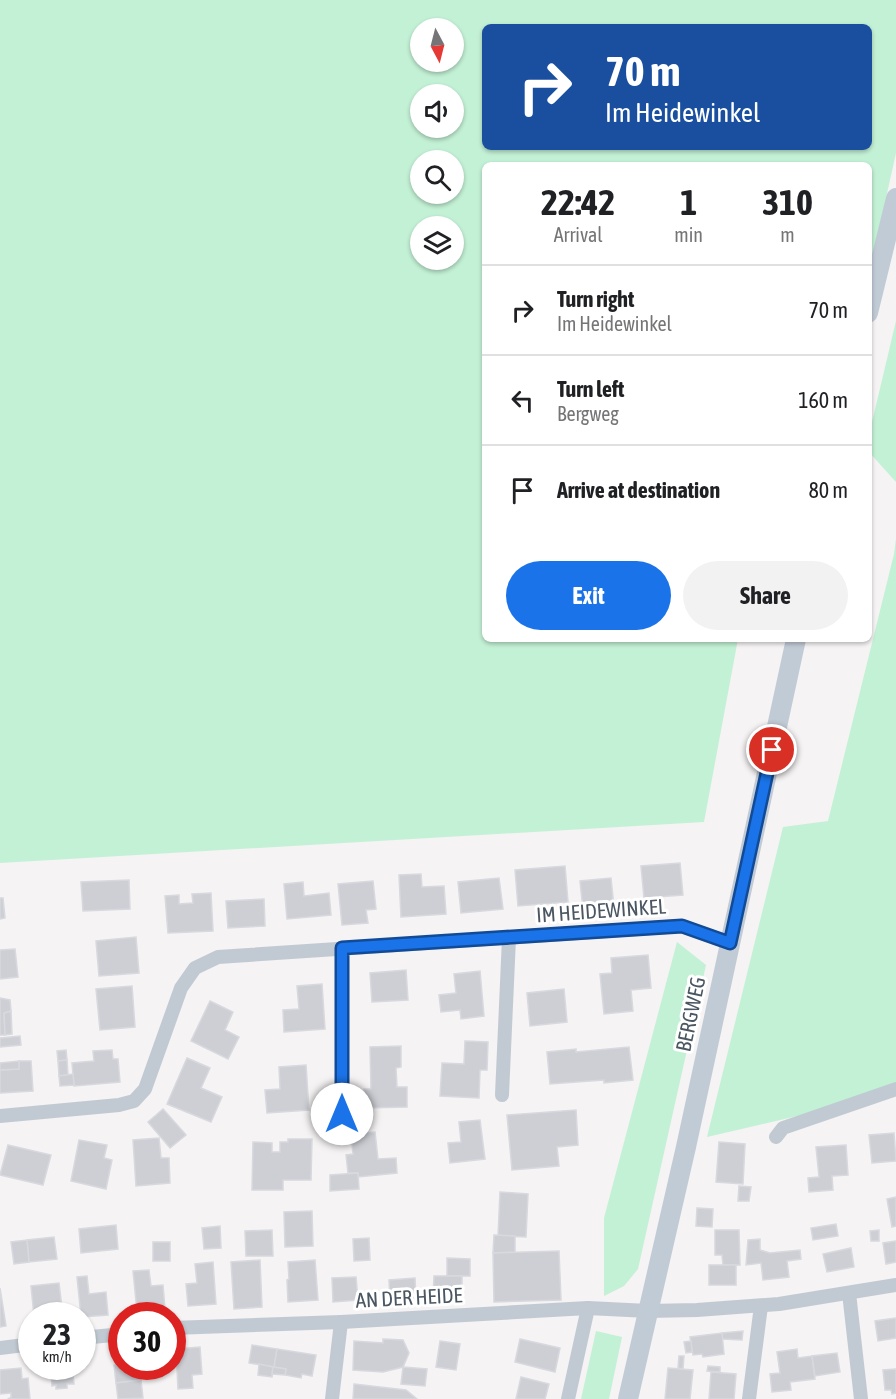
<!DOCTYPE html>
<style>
body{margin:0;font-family:"Asap Condensed",sans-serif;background:#f2f2f2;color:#202124;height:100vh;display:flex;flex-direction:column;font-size:22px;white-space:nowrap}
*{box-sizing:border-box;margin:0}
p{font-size:20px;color:#757577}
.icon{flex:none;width:33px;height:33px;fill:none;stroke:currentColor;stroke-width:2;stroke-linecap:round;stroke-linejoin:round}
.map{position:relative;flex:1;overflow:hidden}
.details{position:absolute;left:482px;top:162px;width:390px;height:480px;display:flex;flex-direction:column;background:#fff;border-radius:9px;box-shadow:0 2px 4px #0004}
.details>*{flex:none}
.top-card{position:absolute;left:482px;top:24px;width:390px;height:126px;border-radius:9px;box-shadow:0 2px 4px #0004;background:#1a4fa0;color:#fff;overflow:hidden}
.needle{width:39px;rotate:173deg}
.fabs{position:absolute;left:410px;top:18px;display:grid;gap:12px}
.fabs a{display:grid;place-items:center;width:54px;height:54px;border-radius:50%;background:#fff;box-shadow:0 2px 4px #0004;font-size:30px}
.speed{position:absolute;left:18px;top:1302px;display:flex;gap:12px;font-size:30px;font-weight:700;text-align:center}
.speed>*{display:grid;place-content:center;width:78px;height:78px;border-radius:50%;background:#fff;box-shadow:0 2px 4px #0004;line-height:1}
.speed small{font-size:15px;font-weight:400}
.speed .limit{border:9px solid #d22;background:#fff;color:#111}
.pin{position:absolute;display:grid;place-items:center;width:51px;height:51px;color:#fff;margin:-26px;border:3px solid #fff;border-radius:50%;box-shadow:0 2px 6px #0007}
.me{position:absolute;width:66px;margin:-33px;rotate:0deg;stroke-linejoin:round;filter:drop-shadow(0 0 4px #0008)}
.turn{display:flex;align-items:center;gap:21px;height:126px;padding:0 24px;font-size:27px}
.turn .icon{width:78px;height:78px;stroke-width:2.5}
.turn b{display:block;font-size:42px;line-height:51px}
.eta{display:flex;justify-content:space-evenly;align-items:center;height:102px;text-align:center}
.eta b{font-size:36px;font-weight:700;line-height:42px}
.cta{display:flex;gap:12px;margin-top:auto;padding:12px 24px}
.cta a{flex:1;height:69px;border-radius:36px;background:#1a73e8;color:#fff;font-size:24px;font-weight:700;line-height:69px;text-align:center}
.cta a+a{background:#f2f2f2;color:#202124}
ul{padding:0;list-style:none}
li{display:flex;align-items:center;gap:18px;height:90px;padding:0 24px;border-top:2px solid #e0e0e0}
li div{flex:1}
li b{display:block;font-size:22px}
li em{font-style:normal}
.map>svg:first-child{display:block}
</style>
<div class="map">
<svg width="896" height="1399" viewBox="0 0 896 1399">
<rect width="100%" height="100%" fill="#f5f3f3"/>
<g fill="#c3f1d5" fill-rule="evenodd">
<path d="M0 0H896V153L869 274 868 165H484V639H738L704 822 0 863ZM484 27H868V147H484ZM420 28H453V62H420ZM420 94H453V128H420ZM420 160H453V194H420ZM420 226H453V260H420Z"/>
<polygon points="896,321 896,482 869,452 868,439"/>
<polygon points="896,539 896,1083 810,1113 707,1137 783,827 828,821 894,554"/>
<polygon points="677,942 706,965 638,1269 624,1286 604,1296 604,1218"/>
<polygon points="596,1331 622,1337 609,1399 581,1399"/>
</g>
<g fill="#cdcfd5" stroke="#d7d9de" stroke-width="1.5">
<polygon points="680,863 683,895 644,898 641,866"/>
<polygon points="565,866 568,902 518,906 515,870"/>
<polygon points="421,874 422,887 444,886 446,914 401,917 399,875"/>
<polygon points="499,878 503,909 461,913 458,882"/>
<polygon points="611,878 614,907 583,910 580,881"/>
<polygon points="129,880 130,909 83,911 81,882"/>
<polygon points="373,881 376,909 366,910 368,923 342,925 338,884"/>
<polygon points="303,882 304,896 329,893 331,915 287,919 284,884"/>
<polygon points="211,893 213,931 168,933 165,896 179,895 179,904 193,903 192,894"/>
<polygon points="0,898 3,898 5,918 0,919"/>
<polygon points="264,899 265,926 228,928 226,901"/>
<polygon points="136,937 139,973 99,976 96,941"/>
<polygon points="15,949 18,977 0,979 0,950"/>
<polygon points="648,955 651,988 631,990 633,1011 604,1014 600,974 612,973 611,958"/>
<polygon points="406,970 408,1000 372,1002 370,973"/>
<polygon points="480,971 484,1016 461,1019 460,1010 441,1012 439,995 456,993 454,974"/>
<polygon points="322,984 325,1029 284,1032 283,1010 299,1009 297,986"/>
<polygon points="132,986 135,1027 100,1030 96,989"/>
<polygon points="564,989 567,1022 530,1026 527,993"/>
<polygon points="0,998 10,1000 11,1011 4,1013 5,1035 0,1035"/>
<polygon points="210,1001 233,1012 225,1030 239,1037 228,1059 191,1041"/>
<polygon points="11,1011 12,1034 5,1035 4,1013"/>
<polygon points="20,1036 21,1045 0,1047 0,1038"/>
<polygon points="465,1041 488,1042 487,1070 480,1070 479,1098 440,1096 442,1063 464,1064"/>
<polygon points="401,1046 401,1067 396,1068 397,1087 407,1087 407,1107 365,1108 364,1089 371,1089 370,1047"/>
<polygon points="629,1047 633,1080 604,1083 604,1080 550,1084 547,1052 576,1049 576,1052"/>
<polygon points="66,1050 67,1060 58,1061 57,1051"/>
<polygon points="112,1050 113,1059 118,1059 120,1082 74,1086 72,1063 94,1061 93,1051"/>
<polygon points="187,1058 210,1068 201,1088 222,1097 211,1122 167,1104"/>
<polygon points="67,1060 68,1075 59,1076 58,1061"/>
<polygon points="19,1061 31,1061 33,1091 0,1093 0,1070 19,1069"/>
<polygon points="19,1061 19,1069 0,1070 0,1063"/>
<polygon points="306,1065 309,1110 267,1113 265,1090 280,1089 279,1067"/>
<polygon points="73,1074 74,1085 60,1086 59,1076"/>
<polygon points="163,1109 186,1135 170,1148 148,1122"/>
<polygon points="576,1110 578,1145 557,1147 559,1166 512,1170 507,1115"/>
<polygon points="480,1120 485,1159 450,1163 448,1143 461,1142 459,1122"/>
<polygon points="375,1132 378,1159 396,1158 397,1173 358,1177 358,1173 348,1173 346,1155 353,1154 351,1134"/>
<polygon points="894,1133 896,1161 872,1163 869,1135"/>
<polygon points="159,1138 161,1158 169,1158 170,1183 136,1186 133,1140"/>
<polygon points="288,1139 312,1139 311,1180 283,1180 283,1190 252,1190 253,1142 272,1143 272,1152 280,1152 280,1142 288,1142"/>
<polygon points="79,1140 107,1145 104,1158 112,1160 106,1189 71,1181"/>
<polygon points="719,1142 745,1144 743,1184 716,1182"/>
<polygon points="8,1145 51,1155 43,1185 0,1175"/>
<polygon points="846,1145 848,1175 832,1176 833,1190 809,1192 808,1178 819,1177 816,1147"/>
<polygon points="358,1173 359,1189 330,1191 330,1175"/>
<polygon points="739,1186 751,1187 749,1201 738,1201"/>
<polygon points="500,1192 528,1194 526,1237 498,1236"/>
<polygon points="896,1197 896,1226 892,1227 887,1199"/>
<polygon points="697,1208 713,1209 712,1227 696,1226"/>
<polygon points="312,1211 313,1246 285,1247 284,1212"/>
<polygon points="836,1224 838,1236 813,1240 811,1228"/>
<polygon points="116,1225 118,1249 81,1253 79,1229"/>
<polygon points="220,1226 221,1248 204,1249 202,1228"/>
<polygon points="272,1230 273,1256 246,1256 245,1231"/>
<polygon points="715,1230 739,1230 740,1265 723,1265 722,1255 715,1255"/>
<polygon points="879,1230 879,1241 871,1241 870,1231"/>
<polygon points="494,1235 515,1236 515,1252 493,1253"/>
<polygon points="54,1237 57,1259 29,1262 27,1240"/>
<polygon points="369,1238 370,1260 354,1261 353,1239"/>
<polygon points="760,1239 760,1250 770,1253 800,1250 801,1259 787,1261 789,1277 763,1280 761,1263 746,1265 748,1240"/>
<polygon points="27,1240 29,1262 14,1264 11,1242"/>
<polygon points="896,1241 896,1262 886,1264 883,1243"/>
<rect x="153" y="1242" width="17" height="19"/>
<polygon points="851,1248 854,1267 827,1272 823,1254"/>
<polygon points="559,1251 561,1300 494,1302 493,1253"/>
<polygon points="447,1258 470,1259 470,1276 447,1276"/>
<polygon points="260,1260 262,1307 234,1309 231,1262"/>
<polygon points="315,1260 318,1300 288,1302 287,1280 289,1279 288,1262"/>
<polygon points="213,1262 216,1304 188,1306 186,1284 197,1283 195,1264"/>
<rect x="709" y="1265" width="27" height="20"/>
<polygon points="149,1270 151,1286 163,1285 165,1309 137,1311 133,1271"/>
<polygon points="87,1276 89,1294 106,1292 108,1315 82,1317 81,1316 77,1277"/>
<polygon points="434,1276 462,1276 462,1298 433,1298"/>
<polygon points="356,1277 358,1300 333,1302 332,1278"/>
<polygon points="415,1278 416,1299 390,1301 389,1280"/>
<polygon points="59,1283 63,1316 34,1316 31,1286"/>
<polygon points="0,1288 6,1326 0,1327"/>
<polygon points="896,1318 896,1338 878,1341 875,1321"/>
<polygon points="743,1331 742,1340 722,1339 722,1333"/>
<polygon points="722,1333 724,1354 703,1357 702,1354 693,1355 690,1337"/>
<polygon points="383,1339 403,1340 409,1353 403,1367 383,1372 353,1370 354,1341 383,1343"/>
<polygon points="520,1339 560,1348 555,1372 515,1362"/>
<polygon points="440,1341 460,1344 456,1370 436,1367"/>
<polygon points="691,1341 692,1352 686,1353 684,1342"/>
<polygon points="252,1345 277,1349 274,1367 249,1363"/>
<polygon points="200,1347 202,1374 192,1375 193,1388 178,1389 176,1349"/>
<polygon points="277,1349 316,1355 312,1376 302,1374 301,1378 285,1375 286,1369 274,1367"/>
<polygon points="797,1349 798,1358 812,1356 815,1379 790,1382 791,1390 772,1392 770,1374 780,1373 777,1352"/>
<polygon points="837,1353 840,1372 815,1376 812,1356"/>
<polygon points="679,1356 684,1356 683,1369 678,1368"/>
<polygon points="118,1364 122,1364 122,1366 139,1366 141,1380 116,1383 114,1365"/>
<polygon points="259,1364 273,1367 272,1377 258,1375"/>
<polygon points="50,1366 70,1366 70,1373 73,1373 74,1384 67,1384 67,1388 56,1389 56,1385 52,1386"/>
<polygon points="708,1366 720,1367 720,1372 707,1371"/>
<polygon points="273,1367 286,1369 285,1375 272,1374"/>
<polygon points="403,1367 427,1369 425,1386 401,1384"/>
<polygon points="21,1368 22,1379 28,1378 30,1399 8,1399 11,1397 11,1393 0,1394 0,1370"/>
<polygon points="668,1368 693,1370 690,1399 665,1399"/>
<polygon points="896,1369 896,1393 892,1394 891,1390 885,1390 883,1370"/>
<polygon points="711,1372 736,1374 734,1399 709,1399"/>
<polygon points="521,1377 549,1384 545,1399 516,1399"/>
<polygon points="141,1380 143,1398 118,1399 116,1383"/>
<polygon points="354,1384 406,1390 417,1399 353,1399"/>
</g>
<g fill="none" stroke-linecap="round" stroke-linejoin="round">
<g stroke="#c1cad2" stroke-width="14">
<polyline points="342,949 342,1114"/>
<polyline points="502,1095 509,938"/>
<polyline points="0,1116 119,1105 134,1101 145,1089 181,988 195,968 218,957 682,926 730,943"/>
<polyline points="776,1137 783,1128 896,1089"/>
<polyline points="849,1293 861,1399"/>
<polyline points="172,1328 341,1322 588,1308 648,1311 697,1310 779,1304 896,1285"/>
<polyline points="82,1338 122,1334"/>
<polyline points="0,1348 32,1344"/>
<polyline points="332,1399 341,1322"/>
<polyline points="568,1399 588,1308"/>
<polyline points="749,1399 761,1306"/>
</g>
<g stroke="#c1cbd6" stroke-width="20">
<polyline points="868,313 896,198"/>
<polyline points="628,1399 686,1147 796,639"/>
</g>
</g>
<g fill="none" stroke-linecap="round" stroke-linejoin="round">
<defs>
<polyline id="route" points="342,1114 342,948 682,926 730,943 772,750"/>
</defs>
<use href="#route" stroke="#114b97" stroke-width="15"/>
<use href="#route" stroke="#1a73e8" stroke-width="10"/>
</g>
<g text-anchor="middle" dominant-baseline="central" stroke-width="6" stroke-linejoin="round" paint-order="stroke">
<g font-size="21" fill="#4a5661" stroke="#fff">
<text transform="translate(601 910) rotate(-4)">IM HEIDEWINKEL</text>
<text transform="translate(690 1014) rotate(-78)">BERGWEG</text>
<text transform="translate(409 1297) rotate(-3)">AN DER HEIDE</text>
</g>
</g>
</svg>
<div class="fabs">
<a><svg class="needle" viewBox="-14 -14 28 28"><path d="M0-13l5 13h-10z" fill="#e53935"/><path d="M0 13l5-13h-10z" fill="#757577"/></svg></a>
<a><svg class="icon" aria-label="sound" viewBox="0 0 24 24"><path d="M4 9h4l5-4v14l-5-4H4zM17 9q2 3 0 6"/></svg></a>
<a><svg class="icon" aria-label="search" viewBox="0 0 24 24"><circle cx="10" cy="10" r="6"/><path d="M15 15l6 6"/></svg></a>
<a><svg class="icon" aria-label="layers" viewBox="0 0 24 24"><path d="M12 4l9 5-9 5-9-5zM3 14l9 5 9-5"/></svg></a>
</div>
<div class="speed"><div>23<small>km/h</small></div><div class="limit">30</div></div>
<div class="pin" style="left:772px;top:750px;background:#d93025"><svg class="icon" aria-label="arrive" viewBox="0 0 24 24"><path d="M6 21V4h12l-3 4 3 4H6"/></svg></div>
<svg class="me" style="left:342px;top:1114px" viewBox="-20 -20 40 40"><circle r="19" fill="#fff"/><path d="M0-13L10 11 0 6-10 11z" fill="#1a73e8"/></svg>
<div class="top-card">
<div class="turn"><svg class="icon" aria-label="right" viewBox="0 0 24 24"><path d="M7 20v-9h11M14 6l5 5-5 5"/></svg><div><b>70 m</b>Im Heidewinkel</div></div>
</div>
<section class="details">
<div class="eta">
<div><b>22:42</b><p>Arrival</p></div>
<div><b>1</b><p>min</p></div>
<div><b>310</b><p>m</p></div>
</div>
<ul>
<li><svg class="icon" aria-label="right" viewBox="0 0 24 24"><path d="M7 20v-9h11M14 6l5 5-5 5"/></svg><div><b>Turn right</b><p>Im Heidewinkel</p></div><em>70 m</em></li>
<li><svg class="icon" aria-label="left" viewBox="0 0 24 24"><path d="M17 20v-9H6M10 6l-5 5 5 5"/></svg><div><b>Turn left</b><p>Bergweg</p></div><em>160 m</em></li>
<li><svg class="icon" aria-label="arrive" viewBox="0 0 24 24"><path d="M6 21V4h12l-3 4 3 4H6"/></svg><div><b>Arrive at destination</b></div><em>80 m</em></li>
</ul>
<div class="cta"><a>Exit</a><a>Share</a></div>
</section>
</div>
